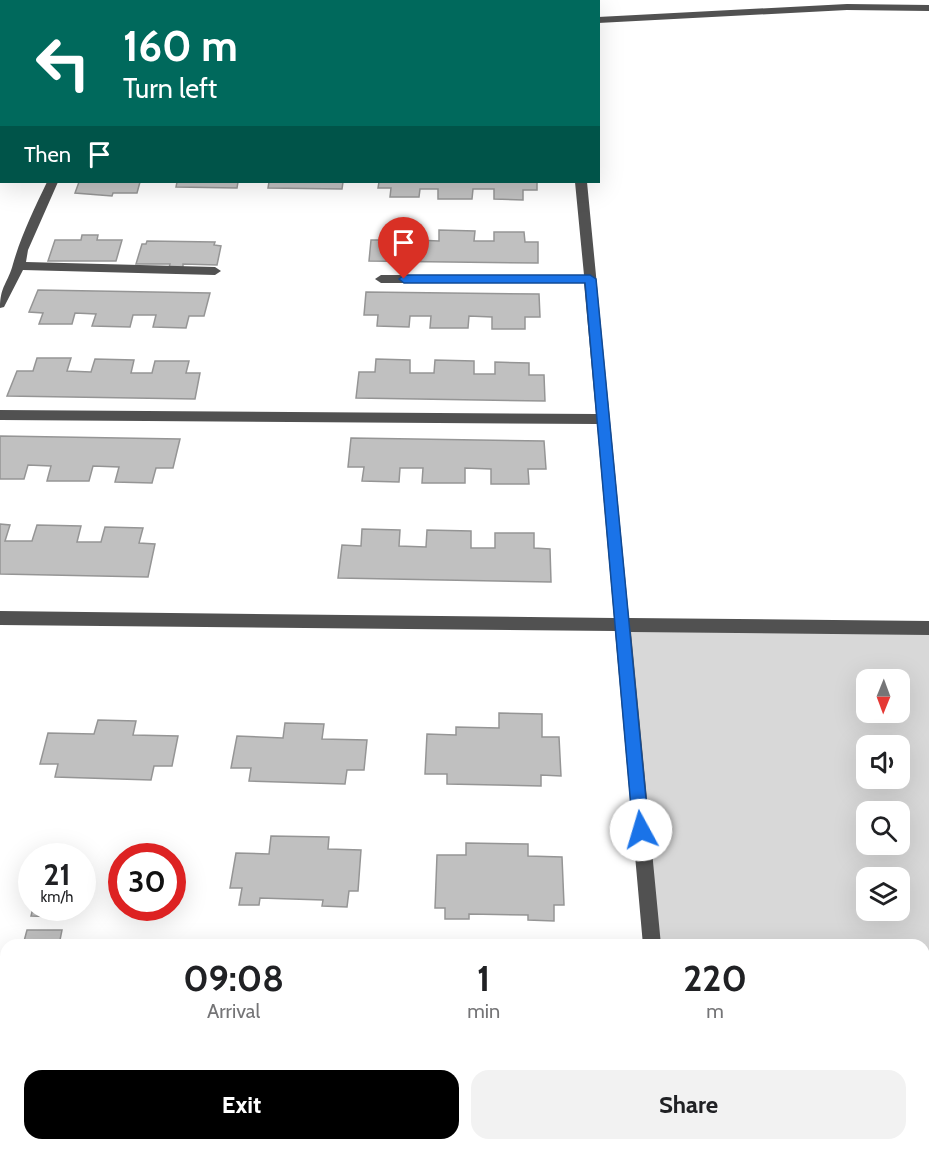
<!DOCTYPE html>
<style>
body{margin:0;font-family:Cabin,sans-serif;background:#f2f2f2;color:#202124;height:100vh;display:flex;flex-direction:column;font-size:22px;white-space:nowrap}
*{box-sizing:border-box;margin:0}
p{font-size:20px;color:#757577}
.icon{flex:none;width:33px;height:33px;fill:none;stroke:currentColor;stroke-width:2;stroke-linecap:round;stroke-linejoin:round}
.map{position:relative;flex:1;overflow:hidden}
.drawer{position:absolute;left:0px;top:939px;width:930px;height:212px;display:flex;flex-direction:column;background:#fff;border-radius:18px 18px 0 0;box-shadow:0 6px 24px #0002}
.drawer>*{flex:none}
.banner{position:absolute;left:0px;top:0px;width:600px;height:183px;box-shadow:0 6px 24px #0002;background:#00695c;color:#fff;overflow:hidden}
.needle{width:39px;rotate:181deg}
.fabs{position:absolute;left:856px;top:669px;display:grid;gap:12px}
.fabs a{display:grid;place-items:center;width:54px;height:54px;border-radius:12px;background:#fff;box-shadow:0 6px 24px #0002;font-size:30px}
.speed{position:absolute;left:18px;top:843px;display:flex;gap:12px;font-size:30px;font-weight:700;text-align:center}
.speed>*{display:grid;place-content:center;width:78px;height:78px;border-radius:50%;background:#fff;box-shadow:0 6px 24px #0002;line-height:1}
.speed small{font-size:15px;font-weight:400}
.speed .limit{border:9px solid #d22;background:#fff;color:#111}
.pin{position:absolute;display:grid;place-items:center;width:51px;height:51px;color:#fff;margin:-62px -26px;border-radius:50% 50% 50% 0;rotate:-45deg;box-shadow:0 0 6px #0007}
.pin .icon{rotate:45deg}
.me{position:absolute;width:66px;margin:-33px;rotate:354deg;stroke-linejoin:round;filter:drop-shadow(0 0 4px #0008)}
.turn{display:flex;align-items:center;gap:21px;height:126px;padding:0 24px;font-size:27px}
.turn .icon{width:78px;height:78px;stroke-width:2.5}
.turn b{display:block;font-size:42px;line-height:51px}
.then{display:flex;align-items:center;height:57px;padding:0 24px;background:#0003;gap:12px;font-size:22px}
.eta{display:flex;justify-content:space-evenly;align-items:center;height:102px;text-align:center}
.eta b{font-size:36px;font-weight:800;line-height:42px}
.primary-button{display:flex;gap:12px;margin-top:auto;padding:12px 24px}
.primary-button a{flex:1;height:69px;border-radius:18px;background:#000;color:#fff;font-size:24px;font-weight:800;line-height:69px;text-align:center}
.primary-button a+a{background:#f2f2f2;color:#202124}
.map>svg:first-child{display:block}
</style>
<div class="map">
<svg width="929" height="1150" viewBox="0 0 929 1150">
<rect width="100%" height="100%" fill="#fff"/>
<path fill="#d8d8d8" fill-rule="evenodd" d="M622 624 929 634V1150H670V1145L924 1144V945H651ZM867 680H900V712H867ZM867 746H900V778H867ZM867 812H900V844H867ZM867 878H900V910H867Z"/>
<g fill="#c0c0c0" stroke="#959595" stroke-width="1.5">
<polygon points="79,182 140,182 137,193 113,193 112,196 75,193"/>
<polygon points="177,182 238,182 237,188 176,187"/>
<polygon points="269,182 343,182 342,189 268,188"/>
<polygon points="379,182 537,182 537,190 523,190 523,200 494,199 494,189 473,189 472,199 438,199 438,189 420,189 419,197 390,197 391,188 378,188"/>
<polygon points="387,229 418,230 417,240 439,241 439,230 475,231 474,241 494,241 494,232 524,232 525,242 538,242 538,263 369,261 371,240 386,240"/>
<polygon points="82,235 98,235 97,240 122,240 116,261 48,261 55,240 81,240"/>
<polygon points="147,241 215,242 214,245 221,246 217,265 183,264 183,268 169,268 170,264 136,264 142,244 146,244"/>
<polygon points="38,290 210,293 204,316 189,316 186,328 153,327 156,315 133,315 130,327 92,326 96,314 75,313 72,324 39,324 43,313 29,312"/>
<polygon points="366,292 539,294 540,317 525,317 525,329 492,329 492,317 469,316 468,328 430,328 431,316 410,316 409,327 377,326 378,315 364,315"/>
<polygon points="37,358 71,358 67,371 91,372 95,359 134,360 131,373 152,373 155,361 189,361 186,373 200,373 195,399 7,396 17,371 33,371"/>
<polygon points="376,359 410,360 410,373 434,373 435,360 474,361 474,374 495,374 495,362 529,363 529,375 544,375 545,401 356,398 359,372 375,372"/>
<polygon points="0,436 180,439 173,468 156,468 152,483 115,482 119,467 93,466 89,481 47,481 51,466 28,465 24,479 0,479"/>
<polygon points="351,438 544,441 546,469 528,469 529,484 491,484 491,469 465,468 465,483 422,483 423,468 400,468 399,482 362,481 364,467 348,467"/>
<polygon points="0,524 10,525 5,541 32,541 37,525 81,526 77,542 101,542 105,527 143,528 139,543 155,544 148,577 0,574"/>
<polygon points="362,529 400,530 399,546 426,547 427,530 471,531 471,548 495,548 495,533 534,533 534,548 550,549 551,582 338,578 342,545 361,546"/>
<polygon points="499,713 542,714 542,737 559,737 561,776 541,775 541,786 447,784 447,774 425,774 427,734 456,735 456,727 499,728"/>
<polygon points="98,720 136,721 133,735 178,736 172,766 154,766 151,780 55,777 58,764 40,764 48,733 94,734"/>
<polygon points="285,723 324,724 322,739 367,740 364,770 347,770 345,784 249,781 251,768 231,768 237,736 283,738"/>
<polygon points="271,836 329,837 328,849 361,850 358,891 349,891 347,907 322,906 323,900 260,898 259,905 239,905 242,888 230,888 236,853 269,854"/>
<polygon points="466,843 528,844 528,856 562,857 564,905 554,905 554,921 528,920 528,915 469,914 469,919 445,919 445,908 435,908 437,855 466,855"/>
<polygon points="33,908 65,908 63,917 31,916"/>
<polygon points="27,930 62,930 59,945 23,945"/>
<rect x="0" y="1044" width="6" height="97"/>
<polygon points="236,1144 286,1144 286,1150 235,1150"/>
<polygon points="467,1144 577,1144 577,1146 518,1145 518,1150 467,1150"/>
</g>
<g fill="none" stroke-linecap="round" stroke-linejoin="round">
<g fill="#515151" fill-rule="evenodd">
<polygon points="263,0 273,0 263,2"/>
<rect x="559" y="0" width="10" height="2"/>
<polygon points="847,4 929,5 929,11 847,10 598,23 598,17"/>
<rect x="0" y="47" width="2" height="6"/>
<path d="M47 182H58L28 250 26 262 215 267 221 271 215 275 23 270 4 307 0 308C0 286 8 283 13 264 21 236 34 209 47 182Z"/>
<polygon points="575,182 587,182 629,618 929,621 929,635 631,632 661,945 643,945 615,631 0,625 0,611 614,618 597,424 0,420 0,410 596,414 584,283 381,283 375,279 381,275 584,275"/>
<polygon points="660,1144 680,1144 681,1150 661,1150"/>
</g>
</g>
<polygon fill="#1a73e8" stroke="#114b97" stroke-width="1.5" points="404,275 590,275 596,279 649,830 647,836 641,838 636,836 633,830 585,283 404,283 399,279"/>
</svg>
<div class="fabs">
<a><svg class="needle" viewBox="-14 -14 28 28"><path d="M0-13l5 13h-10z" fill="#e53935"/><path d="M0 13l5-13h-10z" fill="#757577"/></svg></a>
<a><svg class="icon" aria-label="sound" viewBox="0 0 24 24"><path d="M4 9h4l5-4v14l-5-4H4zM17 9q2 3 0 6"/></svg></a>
<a><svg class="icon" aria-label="search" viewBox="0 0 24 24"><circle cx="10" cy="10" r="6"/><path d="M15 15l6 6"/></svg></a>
<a><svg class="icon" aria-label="layers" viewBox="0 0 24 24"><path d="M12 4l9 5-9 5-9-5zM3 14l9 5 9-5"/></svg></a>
</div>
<div class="speed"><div>21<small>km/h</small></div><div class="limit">30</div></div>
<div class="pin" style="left:404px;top:279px;background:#d93025"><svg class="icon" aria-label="arrive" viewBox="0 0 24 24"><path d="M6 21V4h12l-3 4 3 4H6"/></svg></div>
<svg class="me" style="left:641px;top:830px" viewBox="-20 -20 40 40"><circle r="19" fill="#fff"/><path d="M0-13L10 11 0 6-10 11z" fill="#1a73e8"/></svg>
<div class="banner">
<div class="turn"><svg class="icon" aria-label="left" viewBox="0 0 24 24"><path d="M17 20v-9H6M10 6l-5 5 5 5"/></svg><div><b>160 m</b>Turn left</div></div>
<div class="then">Then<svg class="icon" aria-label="arrive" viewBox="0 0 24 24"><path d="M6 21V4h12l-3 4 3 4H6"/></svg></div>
</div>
<section class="drawer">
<div class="eta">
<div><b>09:08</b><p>Arrival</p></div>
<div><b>1</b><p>min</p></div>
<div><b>220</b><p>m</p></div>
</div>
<div class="primary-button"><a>Exit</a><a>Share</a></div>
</section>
</div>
